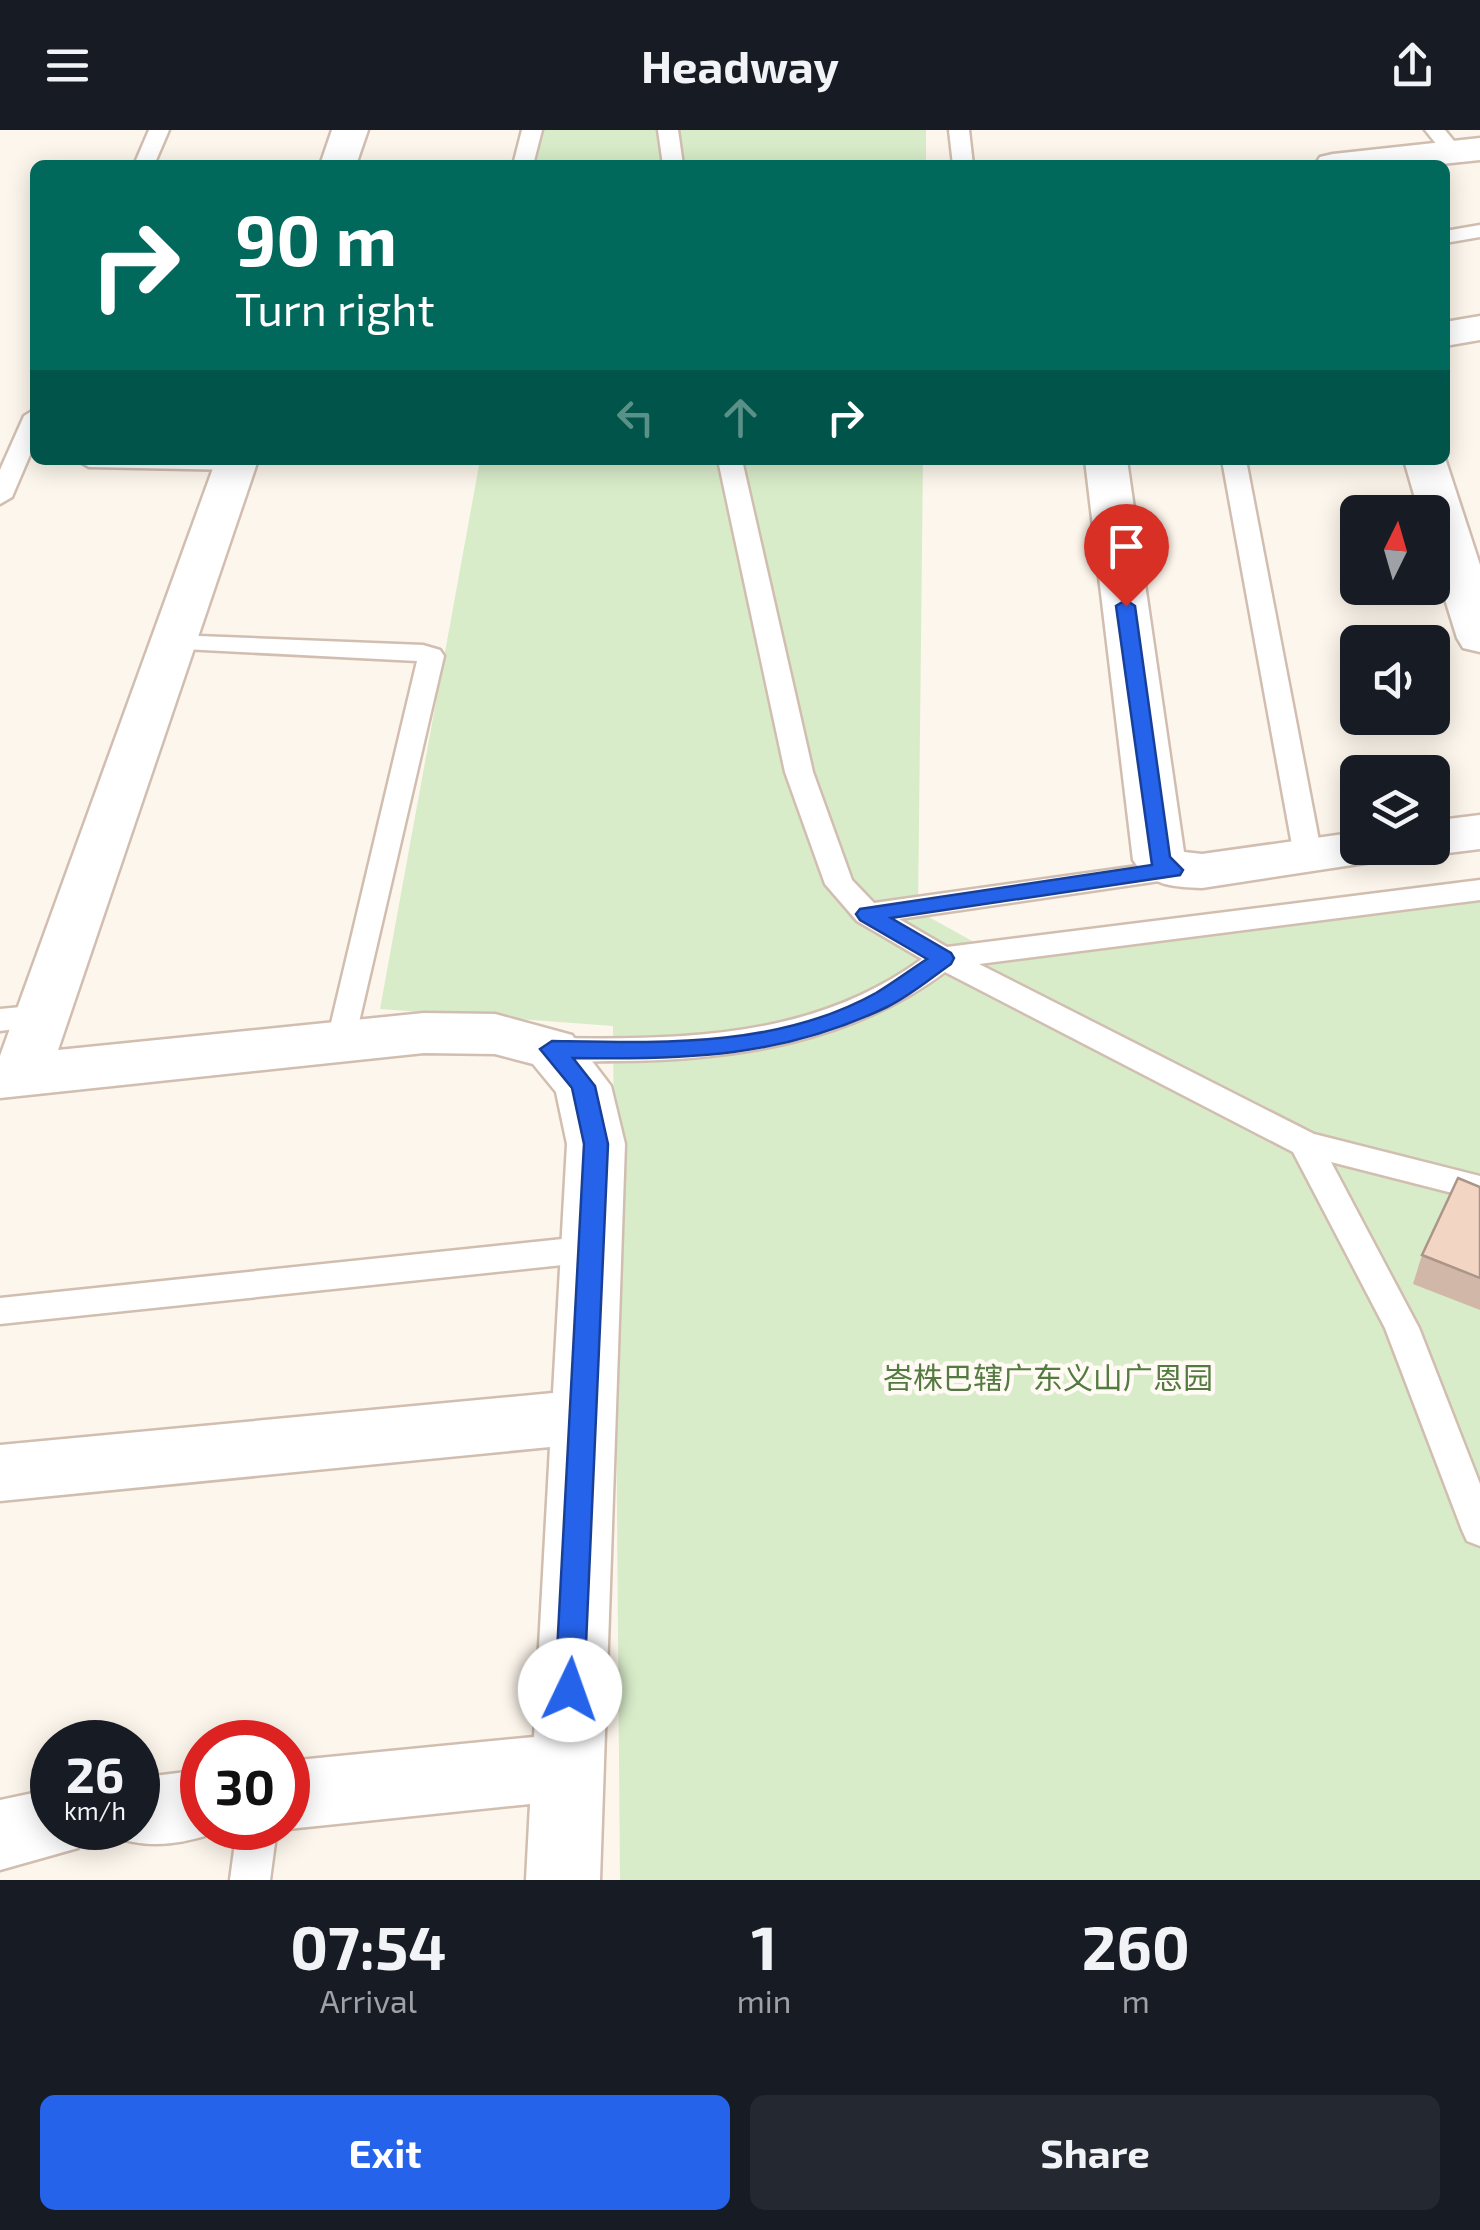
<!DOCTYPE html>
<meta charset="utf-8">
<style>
body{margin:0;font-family:"Exo 2","Noto Sans SC",sans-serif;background:#242831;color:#f1f3f6;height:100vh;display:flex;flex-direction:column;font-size:38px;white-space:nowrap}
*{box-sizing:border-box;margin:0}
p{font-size:32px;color:#9ea1a6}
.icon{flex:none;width:55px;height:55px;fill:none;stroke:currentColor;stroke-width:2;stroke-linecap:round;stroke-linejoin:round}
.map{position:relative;height:1750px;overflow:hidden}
.sheet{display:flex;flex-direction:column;background:#171b24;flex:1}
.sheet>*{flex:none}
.guide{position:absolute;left:30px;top:30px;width:1420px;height:305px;border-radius:15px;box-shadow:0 5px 25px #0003;background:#00695c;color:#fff;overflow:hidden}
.needle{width:65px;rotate:5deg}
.fabs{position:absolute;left:1340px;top:365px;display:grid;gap:20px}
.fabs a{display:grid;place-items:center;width:110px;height:110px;border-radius:15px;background:#171b24;box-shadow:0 5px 25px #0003;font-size:50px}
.speed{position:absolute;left:30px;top:1590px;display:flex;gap:20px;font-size:50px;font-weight:700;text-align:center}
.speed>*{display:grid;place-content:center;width:130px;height:130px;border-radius:50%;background:#171b24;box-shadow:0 5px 25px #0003;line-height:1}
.speed small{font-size:25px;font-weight:400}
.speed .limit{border:15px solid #d22;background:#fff;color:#111}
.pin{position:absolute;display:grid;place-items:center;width:85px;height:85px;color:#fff;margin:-102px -42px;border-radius:50% 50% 50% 0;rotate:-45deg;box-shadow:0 0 10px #0007}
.pin .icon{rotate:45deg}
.me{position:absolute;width:110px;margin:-55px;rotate:3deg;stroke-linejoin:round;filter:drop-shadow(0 0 8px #0008)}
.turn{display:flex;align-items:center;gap:35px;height:210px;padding:0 40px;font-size:45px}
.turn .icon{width:130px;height:130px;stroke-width:2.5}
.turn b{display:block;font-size:70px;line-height:85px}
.lanes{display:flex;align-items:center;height:95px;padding:0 40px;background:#0003;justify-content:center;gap:50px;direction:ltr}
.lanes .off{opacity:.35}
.eta{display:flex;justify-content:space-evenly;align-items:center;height:170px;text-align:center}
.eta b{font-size:60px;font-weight:700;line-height:70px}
.cta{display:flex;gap:20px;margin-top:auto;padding:20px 40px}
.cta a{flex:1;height:115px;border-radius:15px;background:#2563eb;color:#fff;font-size:40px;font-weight:700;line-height:115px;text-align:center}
.cta a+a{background:#242831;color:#f1f3f6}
header{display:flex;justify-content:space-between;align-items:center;height:130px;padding:0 40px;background:#171b24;font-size:45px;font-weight:700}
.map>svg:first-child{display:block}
</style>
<header><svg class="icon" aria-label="menu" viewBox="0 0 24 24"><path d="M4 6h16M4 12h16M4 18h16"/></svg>Headway<svg class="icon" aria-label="share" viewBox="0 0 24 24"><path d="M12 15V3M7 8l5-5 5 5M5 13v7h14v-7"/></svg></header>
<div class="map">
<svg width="1480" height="1750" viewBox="0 0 1480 1750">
<rect width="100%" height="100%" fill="#fdf6ec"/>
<g fill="#d8ecc9">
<polygon points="541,0 926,0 926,35 534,35"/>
<polygon points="480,330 923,330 918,781 983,817 1480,754 1480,1750 620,1750 613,896 380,879"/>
</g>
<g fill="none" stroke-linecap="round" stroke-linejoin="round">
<defs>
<g id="service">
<polygon points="149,0 169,0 154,35 134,35"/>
<polygon points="522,0 542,0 533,35 513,35"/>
<polygon points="658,0 678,0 683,35 663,35"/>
<polygon points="949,0 969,0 973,35 953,35"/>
<polygon points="1425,0 1445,0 1463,22 1460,26 1446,26"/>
<polygon points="1480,95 1480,107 1445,113 1445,101"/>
<polygon points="35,279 35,313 12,367 0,374 0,340 24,286"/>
<polygon points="77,330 246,330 248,333 236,340 89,337"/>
<path d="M718 330H742L813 642 852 750 874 773 1173 731 1183 733 1187 740 1183 747 1173 749 899 789 947 817 1480 750V770L979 834 1314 1004 1480 1046V1070L1331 1032 1419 1198 1480 1354V1416L1467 1411 1462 1400 1385 1198 1293 1022 945 842C850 913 734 930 618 931 593 931 565 934 541 927L537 919 541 911 552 908C682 910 813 909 922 829L857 791 825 754 785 642Z"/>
<polygon points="1222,330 1246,330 1322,726 1318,733 1298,733 1294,726"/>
<polygon points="173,505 423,515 440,520 444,526 353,918 342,921 331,918 327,910 417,531 164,518 160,513 164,508"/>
<polygon points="42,875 53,878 57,886 53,894 0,901 0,879"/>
<polygon points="591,1106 603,1110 607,1119 603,1128 591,1132 0,1194 0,1168"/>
<polygon points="237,1698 277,1698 270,1750 230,1750"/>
</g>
<g id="minor">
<polygon points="332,0 368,0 356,35 320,35"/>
<polygon points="1480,8 1480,30 1432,35 1315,35 1320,27 1333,24"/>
<polygon points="1480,186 1480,210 1445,216 1445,192"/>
<polygon points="1445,328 1480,435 1480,522 1463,518 1457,508 1432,427 1432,382 1419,382 1404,330"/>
<polygon points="216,330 258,330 58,920 424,883 495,884 572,905 611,956 625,1014 600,1750 526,1750 530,1674 288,1699 284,1698 288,1698 288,1631 534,1607 550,1317 0,1371 0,1315 553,1263 567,1014 556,962 533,934 495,924 424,923 0,968 0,926"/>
<path d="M1085 330H1127L1184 722 1202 724 1358 702V718H1392L1385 730 1202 758C1173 757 1150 756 1133 730Z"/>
<polygon points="1480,685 1480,719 1432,725 1412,718 1432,718 1432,691"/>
<path d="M202 1640V1698H228C190 1713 150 1721 112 1706L108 1698H138V1648Z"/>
<polygon points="52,1659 52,1698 87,1698 78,1718 0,1740 0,1670"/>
</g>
</defs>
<use href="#service" stroke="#d1beb0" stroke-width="5"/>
<use href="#minor" stroke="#d1beb0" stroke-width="5"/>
<use href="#service" fill="#fff" fill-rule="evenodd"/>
<use href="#minor" fill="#fff" fill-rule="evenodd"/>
</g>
<polygon fill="#d1b7a8" points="1480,1057 1480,1180 1413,1154 1422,1125"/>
<polygon fill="#f3d5c3" stroke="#aa9588" stroke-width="2.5" points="1458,1048 1480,1057 1480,1148 1422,1125"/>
<path fill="#2563eb" stroke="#184099" stroke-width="2.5" d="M1126 470 1135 476 1170 727 1183 740 1180 745 891 788 951 823 954 828 951 834C931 848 910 866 887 877 783 927 686 930 573 928L595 956 608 1014 584 1560 580 1569 570 1573 559 1569 555 1560 584 1014 572 958 540 919 552 911C661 913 777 918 876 863 893 853 910 840 927 829L860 790 856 784 860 779 1152 735 1116 476Z"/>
<g text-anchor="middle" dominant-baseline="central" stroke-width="9" stroke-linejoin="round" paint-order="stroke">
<g font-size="30" fill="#537a41" stroke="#fffaf3">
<text x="1048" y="1247">峇株巴辖广东义山广恩园</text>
</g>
</g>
</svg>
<div class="fabs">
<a><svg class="needle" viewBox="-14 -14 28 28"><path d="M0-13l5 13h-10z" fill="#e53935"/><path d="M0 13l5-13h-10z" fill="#9ea1a6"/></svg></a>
<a><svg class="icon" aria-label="sound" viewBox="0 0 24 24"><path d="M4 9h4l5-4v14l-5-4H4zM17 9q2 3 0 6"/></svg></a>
<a><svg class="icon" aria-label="layers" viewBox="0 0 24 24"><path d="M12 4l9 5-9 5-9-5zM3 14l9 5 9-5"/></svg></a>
</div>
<div class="speed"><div>26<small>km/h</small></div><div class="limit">30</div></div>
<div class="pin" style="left:1126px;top:476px;background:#d93025"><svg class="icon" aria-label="arrive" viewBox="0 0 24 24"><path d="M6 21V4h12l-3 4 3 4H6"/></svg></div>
<svg class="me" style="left:570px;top:1560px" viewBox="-20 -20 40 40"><circle r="19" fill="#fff"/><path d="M0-13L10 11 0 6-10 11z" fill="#2563eb"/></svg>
<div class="guide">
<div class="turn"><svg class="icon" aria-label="right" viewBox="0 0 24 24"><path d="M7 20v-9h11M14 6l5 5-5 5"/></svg><div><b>90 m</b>Turn right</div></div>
<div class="lanes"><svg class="icon off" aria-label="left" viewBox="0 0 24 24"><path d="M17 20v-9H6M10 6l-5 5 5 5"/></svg><svg class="icon off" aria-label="ahead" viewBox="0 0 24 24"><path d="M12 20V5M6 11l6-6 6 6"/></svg><svg class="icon" aria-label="right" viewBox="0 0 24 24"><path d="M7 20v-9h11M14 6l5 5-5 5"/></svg></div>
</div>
</div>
<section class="sheet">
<div class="eta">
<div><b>07:54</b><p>Arrival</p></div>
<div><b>1</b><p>min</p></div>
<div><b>260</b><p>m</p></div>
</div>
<div class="cta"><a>Exit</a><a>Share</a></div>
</section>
